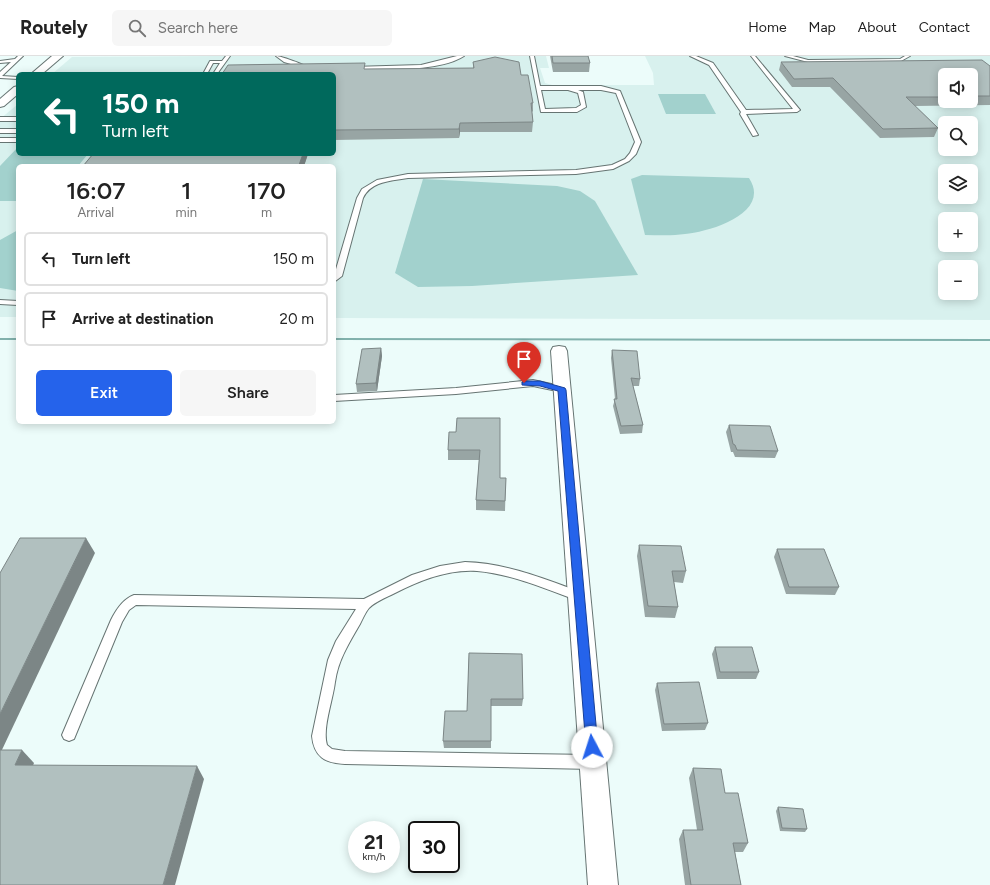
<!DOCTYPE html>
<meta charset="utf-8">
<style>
body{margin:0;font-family:Figtree,sans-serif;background:#f6f6f6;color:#222;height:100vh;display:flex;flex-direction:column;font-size:15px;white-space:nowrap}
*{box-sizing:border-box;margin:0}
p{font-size:13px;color:#767676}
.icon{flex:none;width:22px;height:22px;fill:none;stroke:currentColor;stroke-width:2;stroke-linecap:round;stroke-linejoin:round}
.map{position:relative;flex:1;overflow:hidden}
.details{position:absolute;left:16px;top:108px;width:320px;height:260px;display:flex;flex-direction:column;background:#fff;border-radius:6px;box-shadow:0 2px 10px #0003}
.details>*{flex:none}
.guide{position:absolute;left:16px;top:16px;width:320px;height:84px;border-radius:6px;box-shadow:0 2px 10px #0003;background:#00695c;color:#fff;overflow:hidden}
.buttons{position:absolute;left:938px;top:12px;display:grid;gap:8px}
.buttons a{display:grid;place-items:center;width:40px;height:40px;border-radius:6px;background:#fff;box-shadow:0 2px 10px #0003;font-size:20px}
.speed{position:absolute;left:348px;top:765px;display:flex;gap:8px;font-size:20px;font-weight:700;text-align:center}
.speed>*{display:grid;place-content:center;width:52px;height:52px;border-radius:50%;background:#fff;box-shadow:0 2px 10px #0003;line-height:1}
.speed small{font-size:10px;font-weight:400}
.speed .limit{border:2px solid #111;border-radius:6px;background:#fff;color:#111}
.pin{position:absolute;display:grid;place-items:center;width:34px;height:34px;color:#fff;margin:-41px -17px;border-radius:50% 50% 50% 0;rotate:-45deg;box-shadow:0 0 4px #0007}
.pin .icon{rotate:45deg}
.me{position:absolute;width:44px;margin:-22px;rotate:355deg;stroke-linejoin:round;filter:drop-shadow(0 0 3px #0008)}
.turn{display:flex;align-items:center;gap:14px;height:84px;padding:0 20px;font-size:18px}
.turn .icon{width:52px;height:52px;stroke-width:2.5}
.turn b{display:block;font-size:28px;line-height:34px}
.eta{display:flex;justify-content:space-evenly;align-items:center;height:68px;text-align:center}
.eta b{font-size:24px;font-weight:600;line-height:28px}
.primary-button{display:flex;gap:8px;margin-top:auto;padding:8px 20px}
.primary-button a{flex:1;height:46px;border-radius:6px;background:#2563eb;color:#fff;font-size:16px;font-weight:600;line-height:46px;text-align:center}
.primary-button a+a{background:#f6f6f6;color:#222}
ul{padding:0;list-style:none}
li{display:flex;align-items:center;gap:12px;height:54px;margin:0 8px 6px;padding:0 12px;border:2px solid #e0e0e0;border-radius:6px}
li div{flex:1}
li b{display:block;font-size:15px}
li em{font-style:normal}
header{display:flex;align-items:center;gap:24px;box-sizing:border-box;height:56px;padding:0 20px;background:#fff;border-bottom:1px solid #e0e0e0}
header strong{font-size:19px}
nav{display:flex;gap:22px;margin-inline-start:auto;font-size:14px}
.search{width:280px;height:36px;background:#f6f6f6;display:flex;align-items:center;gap:10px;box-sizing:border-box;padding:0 14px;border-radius:6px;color:#767676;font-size:15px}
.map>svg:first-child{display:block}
</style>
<header>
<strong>Routely</strong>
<div class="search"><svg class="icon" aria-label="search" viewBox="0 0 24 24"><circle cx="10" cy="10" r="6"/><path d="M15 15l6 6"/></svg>Search here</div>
<nav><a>Home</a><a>Map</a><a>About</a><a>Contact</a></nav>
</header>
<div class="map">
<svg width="990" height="829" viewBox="0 0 990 829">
<rect width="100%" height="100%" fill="#ecfcfa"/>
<path fill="#d8f1ee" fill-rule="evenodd" d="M218 0H546L549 12H540L545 27 552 29H654L653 17 645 0H990V264L334 262V110H18V261H0V63L18 48V98H334V18H52L72 1ZM945 19H971V45H945ZM945 67H971V93H945ZM945 115H971V141H945ZM945 163H971V189H945ZM945 211H971V237H945Z"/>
<g fill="#a2d1cd">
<polygon points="658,38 705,38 716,58 666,58"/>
<polygon points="18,91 18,98 88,98 78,110 18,110 18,145 0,145 0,110"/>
<path d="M642 119 749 122C772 157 710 176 685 178 672 180 658 179 645 179L631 123Z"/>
<polygon points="423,123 557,130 580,135 595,145 638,219 472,230 418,231 395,217"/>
<polygon points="18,174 18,235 0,232 0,184"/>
</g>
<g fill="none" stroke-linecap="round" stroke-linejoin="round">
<g fill="#81b1ac" fill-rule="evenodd">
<rect x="0" y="282" width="18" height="2"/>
<polygon points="334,282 990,283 990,285 334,284"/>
</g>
<defs>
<g id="service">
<polygon points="18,0 23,0 2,20 18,21 18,23 0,22 0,16 11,6 0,7 0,5 15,3"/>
<polygon points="226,0 230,0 217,18 213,18 220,7 213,7 207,18 203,18 210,5 222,5"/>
<path d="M276 0C281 0 305 9 310 12L308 13 284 6Z"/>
<path d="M457 0H464C440 16 381 14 352 13L350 12 352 11 421 9Z"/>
<path d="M530 0H534L540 30H601L620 35 641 86 636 98 629 105 613 113 576 118 408 122C391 125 371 125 363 142L342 220 334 226V220L357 142 362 133 377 124 408 118 576 114 612 109 625 103 630 97 635 86 616 37 601 34H578L583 36 586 51 577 56H541ZM541 34H568L578 37 581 49 576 52 545 53Z"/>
<polygon points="690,0 696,0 713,7 746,54 793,53 751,0 755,0 800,54 797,56 746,58 758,79 753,80 740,58 741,56 709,9"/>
<polygon points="785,0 793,0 808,4 900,3 905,0 910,0 901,5 808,6"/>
<rect x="0" y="61" width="18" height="4"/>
<rect x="0" y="73" width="18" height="4"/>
<rect x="0" y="82" width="18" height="4"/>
<polygon points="0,244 18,245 18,249 0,248"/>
<polygon points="533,324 565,331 566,333 562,336 533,330 456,338 334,345 334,339 456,332"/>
<path d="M465 506C506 507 545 523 583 537L585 540 583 543 579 545C546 533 512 518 477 515 447 513 419 525 393 538 385 542 375 546 369 552 365 557 363 562 360 568 349 587 338 604 335 626 333 644 322 672 327 689L332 693 345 695 593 699 598 701 600 706 598 711 593 713 345 708C325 707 314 701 312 680L328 604 336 585 356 553 136 549 129 554 122 566 74 683 69 685 64 683 62 679 111 564C116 554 123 543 134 539L364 543 412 519 440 510Z"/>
</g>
<g id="minor">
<polygon points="52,0 63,0 42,18 31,18"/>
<polygon points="18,30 18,38 4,50 0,51 0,43 14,31"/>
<polygon points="559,290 565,291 567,295 618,829 588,829 551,295 553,291"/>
</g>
</defs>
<use href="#service" stroke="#667472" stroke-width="2"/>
<use href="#minor" stroke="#667472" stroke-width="2"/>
<use href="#service" fill="#fff" fill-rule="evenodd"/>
<use href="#minor" fill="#fff" fill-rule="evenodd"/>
</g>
<g fill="#98a5a4" fill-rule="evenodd">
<polygon points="550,0 588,0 590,7 589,16 553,16"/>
<polygon points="473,6 521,19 533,47 533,55 532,56 533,66 532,76 460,76 459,82 334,84 334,18 366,13 473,12"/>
<path d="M781 6 990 10V49L915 50 938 72 934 81 880 82 830 31H792L779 14ZM945 19H971V45H945Z"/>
<polygon points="93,98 308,98 304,110 83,110"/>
<polygon points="381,292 382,300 377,335 357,336 356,328"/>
<polygon points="612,294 640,323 639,330 633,330 643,369 642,377 620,378 613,350 615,343 611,302"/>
<polygon points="457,362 500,422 506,422 505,455 476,454 476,444 479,404 448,404 448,394 456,376"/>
<polygon points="729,369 778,395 775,402 735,401 733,396 731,396 726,376"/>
<polygon points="639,489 686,515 683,527 674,526 678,551 675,562 645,561 637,500"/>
<polygon points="777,493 839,531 835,539 786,538 774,501"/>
<polygon points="715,591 759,616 756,623 717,623 712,598"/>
<polygon points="469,597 523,643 522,650 491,650 491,692 444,692 443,685 467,655"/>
<polygon points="657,627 708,667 705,674 662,675 655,634"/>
<polygon points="693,712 725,737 748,787 743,796 735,796 741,829 685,829 679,783 683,774 697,774 689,722"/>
<polygon points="778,751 807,773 805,776 780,775 776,755"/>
</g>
<g fill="#7c8686">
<polygon points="460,67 460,76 459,82 459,73"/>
<polygon points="303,98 308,98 304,110 300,110 299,109"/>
<polygon points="381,292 382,300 377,335 376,327"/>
<polygon points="86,482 95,497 0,698 0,658"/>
<polygon points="22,694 34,707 28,722 15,709"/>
<polygon points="197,710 204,723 175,829 163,829"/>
</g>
<g fill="#b1c0bf" stroke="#7c8686">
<polygon points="552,0 588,0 590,7 553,7"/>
<polygon points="495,1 519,6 521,19 528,19 533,47 531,47 533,66 460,67 459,73 334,74 334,18 222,18 228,9 365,7 364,13 474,12 473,6"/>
<polygon points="982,4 990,10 990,40 971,40 971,19 945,19 945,41 906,41 938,72 883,73 833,22 794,23 781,6"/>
<polygon points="93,98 303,98 299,109 228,109 228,110 83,110"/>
<polygon points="381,292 376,327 356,328 362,293"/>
<polygon points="612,294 637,295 640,323 631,322 643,369 621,370 614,343 617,343"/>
<polygon points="457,362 500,362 500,422 506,422 505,445 476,444 480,394 448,394 449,376 456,376"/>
<polygon points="729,369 770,370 778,395 737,394 735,389 733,388"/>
<polygon points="20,482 86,482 0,658 0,517"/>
<polygon points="639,489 681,490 686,515 672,515 678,551 648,550"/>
<polygon points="777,493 824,493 839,531 789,531"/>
<polygon points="715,591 752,591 759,616 720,616"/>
<polygon points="469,597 522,598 523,643 491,643 491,685 443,685 445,655 467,655"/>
<polygon points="699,626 708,667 664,668 657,627"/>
<polygon points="0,694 22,694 15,709 197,710 163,829 0,829"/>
<polygon points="693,712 721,713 725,737 738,737 748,787 733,787 741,829 691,829 683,774 703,774"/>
<polygon points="778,751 803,753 807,773 782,772"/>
</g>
<polygon fill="#2563eb" stroke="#184099" points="524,325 540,325 565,332 566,334 598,691 596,695 592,697 587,695 586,691 558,335 540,330 522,329 522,326"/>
</svg>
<div class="buttons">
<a><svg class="icon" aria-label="sound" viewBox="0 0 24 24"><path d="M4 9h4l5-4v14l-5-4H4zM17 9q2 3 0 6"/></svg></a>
<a><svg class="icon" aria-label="search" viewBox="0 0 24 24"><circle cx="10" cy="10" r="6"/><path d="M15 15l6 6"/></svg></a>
<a><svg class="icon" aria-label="layers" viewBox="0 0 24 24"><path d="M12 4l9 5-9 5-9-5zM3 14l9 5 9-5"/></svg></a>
<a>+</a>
<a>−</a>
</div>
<div class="speed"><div>21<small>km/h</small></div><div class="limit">30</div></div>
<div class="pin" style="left:524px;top:327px;background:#d93025"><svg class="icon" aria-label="arrive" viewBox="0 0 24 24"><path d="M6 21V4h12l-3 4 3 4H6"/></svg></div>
<svg class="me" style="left:592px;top:691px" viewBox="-20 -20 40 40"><circle r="19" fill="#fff"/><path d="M0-13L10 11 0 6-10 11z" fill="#2563eb"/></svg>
<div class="guide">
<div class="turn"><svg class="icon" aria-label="left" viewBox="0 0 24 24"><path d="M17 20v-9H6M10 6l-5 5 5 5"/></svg><div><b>150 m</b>Turn left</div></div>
</div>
<section class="details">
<div class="eta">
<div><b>16:07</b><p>Arrival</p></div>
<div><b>1</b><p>min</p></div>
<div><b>170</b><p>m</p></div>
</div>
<ul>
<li><svg class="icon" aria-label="left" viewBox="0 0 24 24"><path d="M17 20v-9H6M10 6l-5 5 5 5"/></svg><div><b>Turn left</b></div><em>150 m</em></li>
<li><svg class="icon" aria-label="arrive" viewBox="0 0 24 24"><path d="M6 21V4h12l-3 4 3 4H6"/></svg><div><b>Arrive at destination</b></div><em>20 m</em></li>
</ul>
<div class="primary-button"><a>Exit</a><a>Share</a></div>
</section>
</div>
